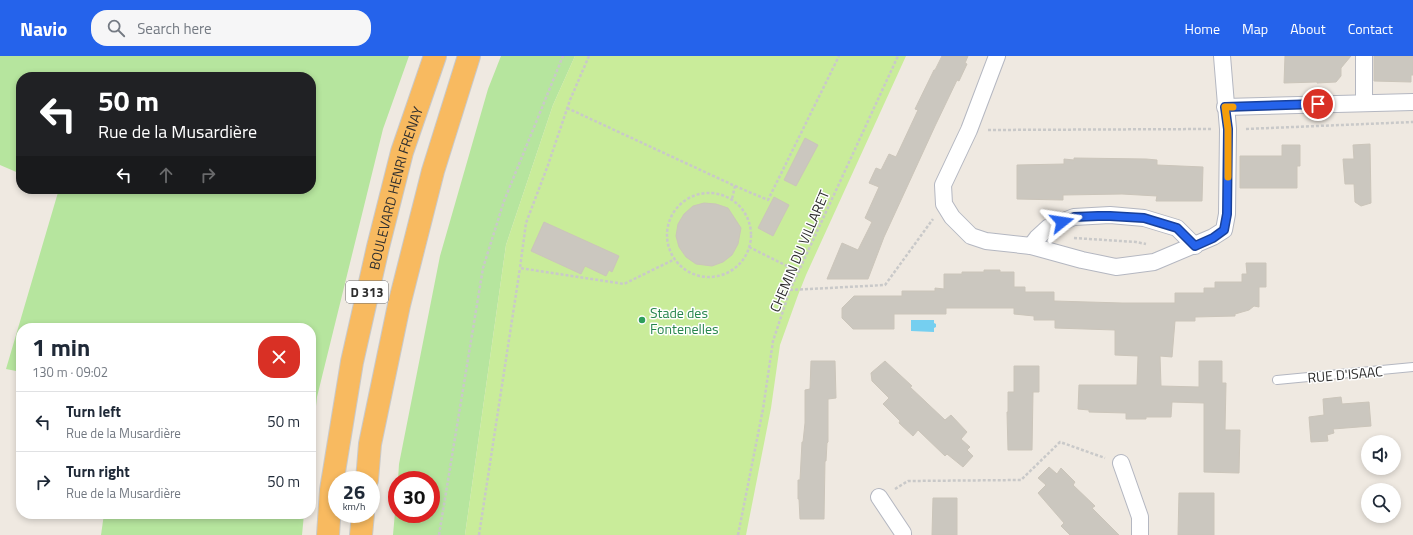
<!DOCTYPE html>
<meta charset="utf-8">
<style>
body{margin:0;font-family:"Titillium Web",sans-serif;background:#f6f6f7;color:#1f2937;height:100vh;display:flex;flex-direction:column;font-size:15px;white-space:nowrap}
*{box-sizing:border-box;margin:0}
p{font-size:13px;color:#747a83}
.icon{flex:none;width:22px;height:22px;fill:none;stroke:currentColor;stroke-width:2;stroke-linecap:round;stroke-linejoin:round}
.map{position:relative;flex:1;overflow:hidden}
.details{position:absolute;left:16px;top:267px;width:300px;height:196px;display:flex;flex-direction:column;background:#fff;border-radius:16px;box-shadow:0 2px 6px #0003}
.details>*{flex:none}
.top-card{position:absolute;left:16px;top:16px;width:300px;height:122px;border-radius:16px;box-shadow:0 2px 6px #0003;background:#202124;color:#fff;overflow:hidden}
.tools{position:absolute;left:1361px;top:379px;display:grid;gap:8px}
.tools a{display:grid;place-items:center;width:40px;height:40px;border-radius:50%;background:#fff;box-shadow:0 2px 6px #0003;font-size:20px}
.speed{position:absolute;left:328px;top:415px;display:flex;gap:8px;font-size:20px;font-weight:700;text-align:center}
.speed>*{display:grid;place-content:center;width:52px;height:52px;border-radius:50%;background:#fff;box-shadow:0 2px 6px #0003;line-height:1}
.speed small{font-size:10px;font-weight:400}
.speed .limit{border:6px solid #d22;background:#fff;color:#111}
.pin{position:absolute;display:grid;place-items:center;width:34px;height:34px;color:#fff;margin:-17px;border:2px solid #fff;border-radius:50%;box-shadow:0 1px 4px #0007}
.me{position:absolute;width:44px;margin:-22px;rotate:75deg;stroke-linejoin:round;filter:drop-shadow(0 0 3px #0008)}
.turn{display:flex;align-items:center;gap:14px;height:84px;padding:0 16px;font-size:18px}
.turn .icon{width:52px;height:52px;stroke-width:2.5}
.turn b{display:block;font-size:28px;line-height:34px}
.lanes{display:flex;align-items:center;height:38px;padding:0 16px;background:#0003;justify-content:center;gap:20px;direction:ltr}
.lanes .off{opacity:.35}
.round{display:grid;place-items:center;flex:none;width:42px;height:42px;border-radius:16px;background:#f6f6f7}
.head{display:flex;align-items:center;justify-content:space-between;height:68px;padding:0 16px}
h1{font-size:24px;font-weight:700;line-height:30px}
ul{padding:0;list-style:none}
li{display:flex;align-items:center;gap:12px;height:60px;padding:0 16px;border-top:1px solid #e0e1e3}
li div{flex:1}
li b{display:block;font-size:15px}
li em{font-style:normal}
header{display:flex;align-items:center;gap:24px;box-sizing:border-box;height:56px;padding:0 20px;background:#2563eb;color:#fff}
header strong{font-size:19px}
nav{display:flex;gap:22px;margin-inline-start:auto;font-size:14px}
.search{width:280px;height:36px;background:#f6f6f7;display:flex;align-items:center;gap:10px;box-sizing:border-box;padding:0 14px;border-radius:16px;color:#747a83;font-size:15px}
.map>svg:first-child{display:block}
</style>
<header>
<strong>Navio</strong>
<div class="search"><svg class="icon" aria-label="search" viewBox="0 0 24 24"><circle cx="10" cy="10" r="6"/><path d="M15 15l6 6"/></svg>Search here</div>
<nav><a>Home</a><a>Map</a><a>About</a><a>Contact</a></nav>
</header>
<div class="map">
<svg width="1413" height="479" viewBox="0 0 1413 479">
<rect width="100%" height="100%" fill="#efe9e1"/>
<g fill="#b6e59e">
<polygon points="0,0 409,0 383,73 317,341 311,396 311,272 21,272 21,316 6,313 59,133 311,133 311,21 21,21 21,118 0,109"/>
<polygon points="501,0 575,0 553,49 506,189 465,479 393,479 397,433 397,458 431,458 431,424 398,424 399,408 440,200 488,33"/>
<polygon points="104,458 304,458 302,479 101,479"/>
</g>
<polygon fill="#c9ec9a" points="575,0 906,0 806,219 798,239 780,289 771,352 746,479 465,479 506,189 553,49"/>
<polygon fill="#75cff0" points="911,264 934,264 934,267 936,268 936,271 934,272 934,276 911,275"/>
<g fill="#cbc7bf" stroke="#cbc5ba">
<polygon points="942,0 968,0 965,7 967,8 959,25 957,24 935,70 884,181 868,223 827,223 842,187 858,194 872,166 865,162 879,131 869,127 876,112 881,114 889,98 896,101 918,54 915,53 934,14 935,14"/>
<polygon points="1285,0 1351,0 1341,12 1341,20 1336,26 1317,27 1317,26 1284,27"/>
<polygon points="1374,0 1413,0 1413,19 1411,19 1411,26 1374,25"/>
<polygon points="805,82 818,89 796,130 784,124"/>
<polygon points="1370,88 1371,147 1361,150 1355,146 1354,128 1345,128 1343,103 1354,103 1353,89"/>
<polygon points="1282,89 1300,89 1300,110 1297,110 1297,132 1240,132 1240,100 1282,100"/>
<polygon points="1074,102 1146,103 1157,104 1157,109 1203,111 1202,145 1156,145 1157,140 1122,138 1063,139 1063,144 1017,143 1017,109 1064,108 1064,103 1074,104"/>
<polygon points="774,141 789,149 773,180 758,172"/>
<polygon points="704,147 716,148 728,152 741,172 738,188 732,199 723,206 712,210 696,208 686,201 679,191 676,180 678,168 684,158 693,150"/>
<polygon points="544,166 619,200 612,216 609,214 606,220 585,210 581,218 531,195"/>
<polygon points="1246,207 1266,207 1266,231 1259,231 1259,251 1254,250 1249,254 1235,258 1235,260 1195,261 1195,265 1175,265 1172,301 1160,300 1161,330 1199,331 1199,305 1222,305 1222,327 1226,327 1225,374 1240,374 1239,417 1204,416 1204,347 1172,346 1171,361 1146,361 1146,363 1126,363 1126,357 1089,356 1089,354 1078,353 1079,329 1137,329 1138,300 1115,299 1115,274 1055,272 1055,264 1034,264 1034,260 1014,258 1014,252 946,252 946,258 894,258 894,273 853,273 842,262 842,252 854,240 902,240 902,235 935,235 935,232 944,233 944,218 962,218 962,216 984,216 984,214 1000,214 1000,216 1014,216 1014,231 1025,231 1025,236 1054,236 1054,245 1122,247 1175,247 1175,237 1204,237 1204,232 1215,232 1215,226 1242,226 1242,218 1247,218"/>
<polygon points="811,305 835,305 836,342 828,343 828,386 827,387 826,405 825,405 824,463 800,463 799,443 798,443 798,424 800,424 802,386 803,386 805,367 805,334 810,333"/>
<polygon points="885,305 912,330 910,331 945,364 951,359 967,376 961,383 970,391 967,394 973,400 963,411 947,398 945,400 918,374 913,380 899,367 900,365 883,348 889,342 872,325 871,317"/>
<polygon points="1014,310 1039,310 1039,336 1033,336 1032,394 1008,394 1007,356 1008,356 1008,336 1014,336"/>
<polygon points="1341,341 1342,348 1369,346 1371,370 1333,373 1334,377 1327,379 1328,385 1311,386 1309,361 1324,359 1323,343"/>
<polygon points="1049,411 1057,418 1061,412 1075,426 1073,429 1095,450 1092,452 1119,479 1070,479 1061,470 1064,467 1038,437 1046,429 1038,422"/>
<polygon points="1179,437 1214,437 1214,479 1178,479"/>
<polygon points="933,442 957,442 957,479 932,479"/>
</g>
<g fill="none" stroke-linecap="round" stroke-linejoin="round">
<defs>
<polyline id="service" points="1277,324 1413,311"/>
<g id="minor">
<polyline points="997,0 969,74 943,129 944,148 952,161 971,180 986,185 1031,190 1082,204 1116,211 1154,206 1213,181 1224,174 1227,158 1228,73 1222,0"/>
<polyline points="1364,46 1364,0"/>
<polyline points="1225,51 1413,46"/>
<polyline points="1031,190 1037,182 1049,171 1074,161 1110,159 1144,162 1177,172 1195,190"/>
<polyline points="1121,407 1140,461 1140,479"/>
<polyline points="879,441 903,477 903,479"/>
</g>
<g id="trunk">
<polyline points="367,424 370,388 399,249 433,115 469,0"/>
<path id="s1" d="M328 479 331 434 352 306 378 191 402 96 435 0"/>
<polyline points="361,479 363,458"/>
</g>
</defs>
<use href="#service" stroke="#b4b7c1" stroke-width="10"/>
<use href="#minor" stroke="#b4b7c1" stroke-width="18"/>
<use href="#trunk" stroke="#c9c9c9" stroke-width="24"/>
<g stroke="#c9c9c9" stroke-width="2.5" stroke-dasharray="3 2" stroke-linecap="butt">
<polyline points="589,0 570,44 548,109 526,167 520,212 624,228 675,203"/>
<polyline points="567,52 735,130 732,143"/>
<polyline points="1246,73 1413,66"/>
<polyline points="988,74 1211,73"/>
<polyline points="735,130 768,144 839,0"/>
<circle cx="709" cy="179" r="42"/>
<polyline points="1074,182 1136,186 1146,188"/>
<polyline points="749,191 799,216"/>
<polyline points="790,234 885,229 933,163"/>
<polyline points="895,433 908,425 1021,424 1060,386 1105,402"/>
<polyline points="439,479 483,212 504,145 563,0"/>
<polyline points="479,479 520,212"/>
<polyline points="738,479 763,353 773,285 790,234 898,0"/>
</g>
<use href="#service" stroke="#fff" stroke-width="8"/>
<use href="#minor" stroke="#fff" stroke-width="16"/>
<use href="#trunk" stroke="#f8ba60" stroke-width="22"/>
</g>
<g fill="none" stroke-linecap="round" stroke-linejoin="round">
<defs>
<polyline id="route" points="1062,166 1074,161 1098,160 1110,160 1144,162 1177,172 1195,190 1213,182 1224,174 1227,158 1228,73 1225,51 1318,48"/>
</defs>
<use href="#route" stroke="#184099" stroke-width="10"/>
<use href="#route" stroke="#2563eb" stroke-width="7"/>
<polyline stroke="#f59e0b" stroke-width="7" points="1228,121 1228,73 1225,51 1233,51"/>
</g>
<circle fill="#2e9e5b" stroke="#fff" stroke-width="1.5" cx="642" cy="264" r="4"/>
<g text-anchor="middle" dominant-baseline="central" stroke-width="3" stroke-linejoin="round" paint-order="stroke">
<rect fill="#fff" stroke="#6d6d6d" stroke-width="1" x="346" y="225" width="42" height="22" rx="3"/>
<g font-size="13" font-weight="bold" fill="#2e2e2e">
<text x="367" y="236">D 313</text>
</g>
<g font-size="14" fill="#2e2e2e" stroke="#fff">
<text stroke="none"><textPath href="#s1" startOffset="354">BOULEVARD HENRI FRENAY</textPath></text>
<text transform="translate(799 195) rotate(-67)">CHEMIN DU VILLARET</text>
<text transform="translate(1345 318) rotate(-5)">RUE D'ISAAC</text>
</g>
<g font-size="14" fill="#27864d" stroke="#fff" text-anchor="start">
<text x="650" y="256">Stade des<tspan x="650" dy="16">Fontenelles</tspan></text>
</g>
</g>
</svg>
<div class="tools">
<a><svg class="icon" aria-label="sound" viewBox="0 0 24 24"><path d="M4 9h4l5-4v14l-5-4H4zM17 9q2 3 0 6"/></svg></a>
<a><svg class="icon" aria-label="search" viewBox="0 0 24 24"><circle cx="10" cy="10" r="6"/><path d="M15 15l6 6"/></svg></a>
</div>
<div class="speed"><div>26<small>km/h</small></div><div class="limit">30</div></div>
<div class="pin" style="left:1318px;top:48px;background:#d93025"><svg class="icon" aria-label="arrive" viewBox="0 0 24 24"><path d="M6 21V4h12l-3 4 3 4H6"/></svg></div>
<svg class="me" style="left:1062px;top:166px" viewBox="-20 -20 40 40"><path d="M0-17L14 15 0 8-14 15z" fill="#2563eb" stroke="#fff" stroke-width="4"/></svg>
<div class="top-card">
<div class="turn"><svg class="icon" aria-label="left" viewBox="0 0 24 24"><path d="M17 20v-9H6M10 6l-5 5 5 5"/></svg><div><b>50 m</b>Rue de la Musardière</div></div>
<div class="lanes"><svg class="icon" aria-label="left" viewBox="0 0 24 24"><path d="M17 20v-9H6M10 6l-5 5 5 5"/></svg><svg class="icon off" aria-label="ahead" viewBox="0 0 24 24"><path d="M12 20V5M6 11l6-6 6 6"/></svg><svg class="icon off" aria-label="right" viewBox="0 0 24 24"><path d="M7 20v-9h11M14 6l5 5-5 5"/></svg></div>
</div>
<section class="details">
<div class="head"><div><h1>1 min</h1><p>130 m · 09:02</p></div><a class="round" style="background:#d93025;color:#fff"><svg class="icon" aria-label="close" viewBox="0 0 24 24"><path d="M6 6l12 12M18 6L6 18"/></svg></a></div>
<ul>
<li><svg class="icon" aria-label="left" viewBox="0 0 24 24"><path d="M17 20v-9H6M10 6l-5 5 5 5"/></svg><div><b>Turn left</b><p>Rue de la Musardière</p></div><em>50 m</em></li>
<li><svg class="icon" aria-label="right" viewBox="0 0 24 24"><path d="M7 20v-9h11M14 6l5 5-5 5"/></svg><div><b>Turn right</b><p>Rue de la Musardière</p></div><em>50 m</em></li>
</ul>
</section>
</div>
